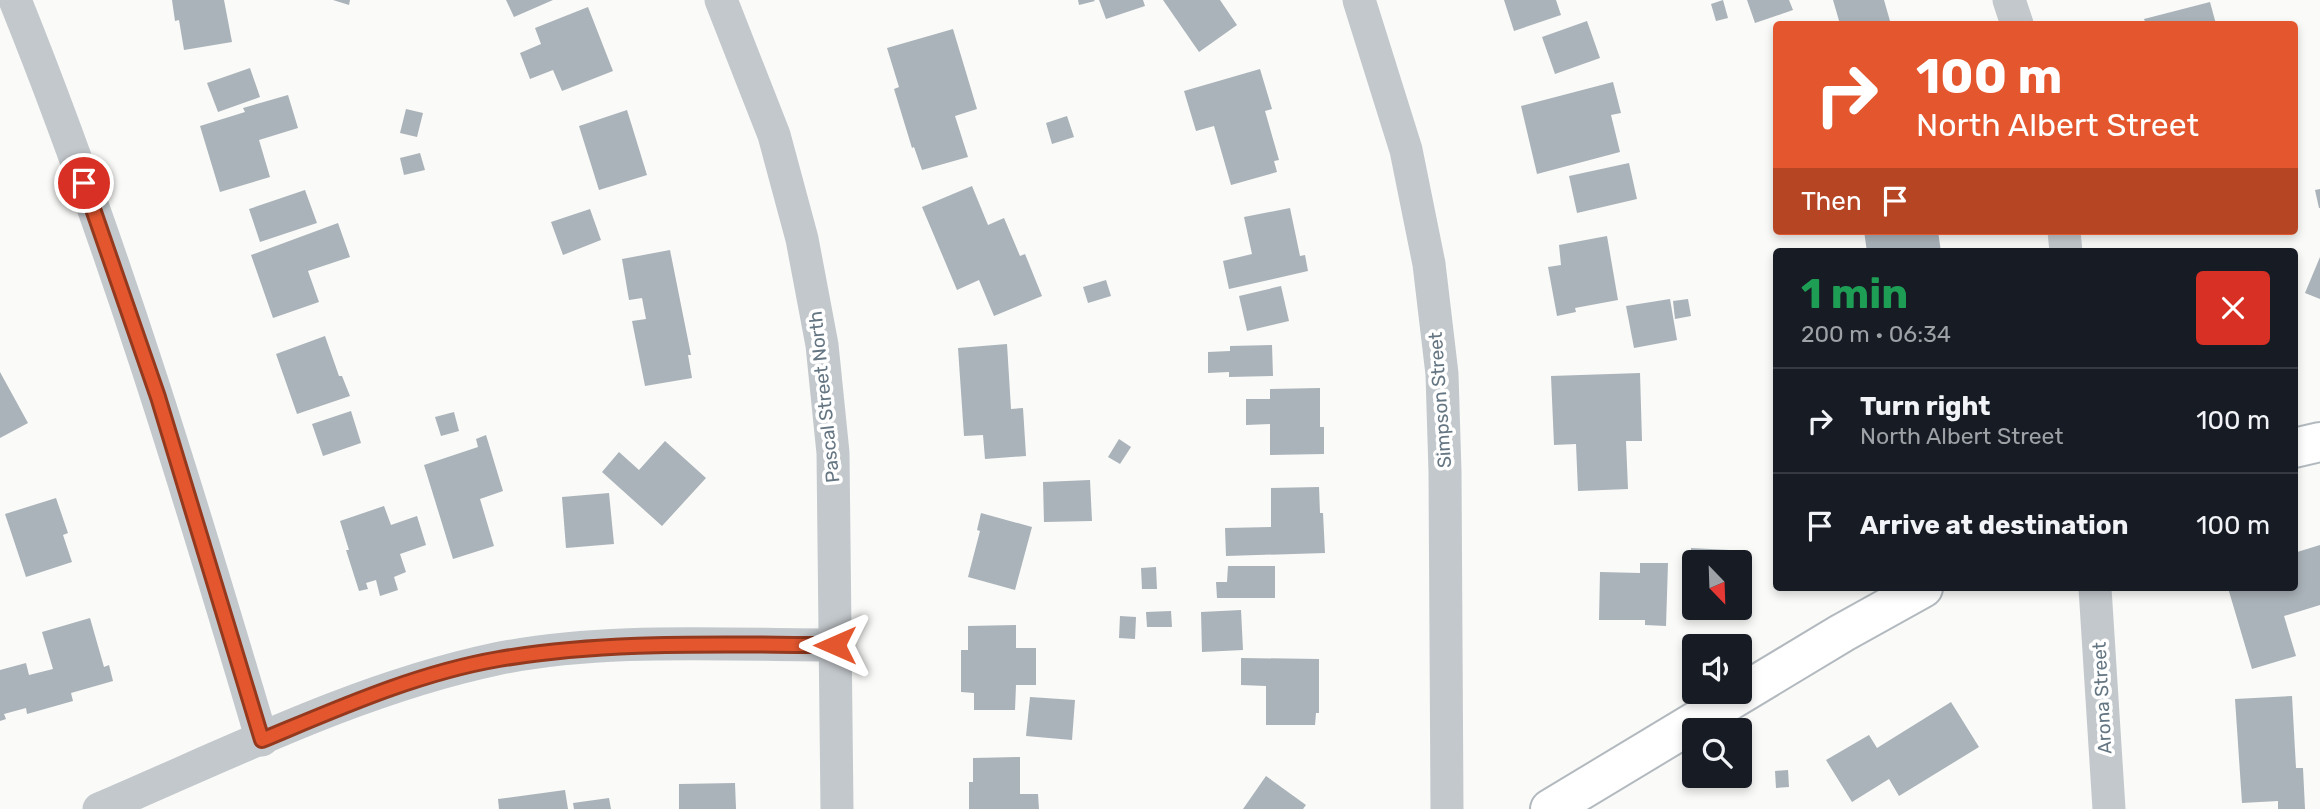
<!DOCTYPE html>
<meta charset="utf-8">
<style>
body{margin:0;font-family:Rubik,sans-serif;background:#20242c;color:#f1f3f6;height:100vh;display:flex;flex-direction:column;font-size:26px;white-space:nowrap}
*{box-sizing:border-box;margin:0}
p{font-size:23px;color:#9ea1a6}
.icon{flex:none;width:38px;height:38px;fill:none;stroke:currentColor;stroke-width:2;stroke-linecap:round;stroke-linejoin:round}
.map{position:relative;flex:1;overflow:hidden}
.side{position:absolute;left:1773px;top:248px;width:525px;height:343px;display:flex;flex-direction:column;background:#171b24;border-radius:7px;box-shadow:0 4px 10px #0003}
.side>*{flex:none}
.banner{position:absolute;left:1773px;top:21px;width:525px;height:214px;border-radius:7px;box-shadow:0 4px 10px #0003;background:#e4572e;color:#fff;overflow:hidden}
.needle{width:46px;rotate:157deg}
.controls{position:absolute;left:1682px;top:550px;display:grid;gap:14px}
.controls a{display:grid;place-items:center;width:70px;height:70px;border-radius:7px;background:#171b24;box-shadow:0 4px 10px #0003;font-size:35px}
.pin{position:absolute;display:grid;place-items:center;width:60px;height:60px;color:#fff;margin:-30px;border:4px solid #fff;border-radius:50%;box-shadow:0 2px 7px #0007}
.me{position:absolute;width:77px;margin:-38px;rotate:270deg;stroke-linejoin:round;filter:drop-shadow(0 0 5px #0008)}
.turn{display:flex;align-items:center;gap:24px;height:147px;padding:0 28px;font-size:32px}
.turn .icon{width:91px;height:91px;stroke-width:2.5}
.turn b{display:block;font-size:49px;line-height:60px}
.then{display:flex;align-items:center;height:66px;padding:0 28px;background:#0003;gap:14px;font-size:26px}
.round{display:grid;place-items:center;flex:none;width:74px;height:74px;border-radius:7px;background:#20242c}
.overview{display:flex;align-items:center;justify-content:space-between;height:119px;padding:0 28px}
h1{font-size:42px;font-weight:700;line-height:52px;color:#1e9e55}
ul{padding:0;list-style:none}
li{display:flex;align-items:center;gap:21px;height:105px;padding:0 28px;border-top:2px solid #363941}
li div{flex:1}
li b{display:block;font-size:26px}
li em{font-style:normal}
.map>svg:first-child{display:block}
</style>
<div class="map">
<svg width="2320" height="809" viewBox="0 0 2320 809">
<rect width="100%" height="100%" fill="#fafaf8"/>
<g fill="#aab3b9">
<polygon points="172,0 224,0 232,42 184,50 179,20 175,21"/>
<polygon points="333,0 350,0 349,5"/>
<polygon points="506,0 553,0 514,17"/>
<polygon points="1078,0 1094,0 1095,1 1079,5"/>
<polygon points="1099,0 1143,0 1145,6 1106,19"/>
<polygon points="1163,0 1220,0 1237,25 1199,52"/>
<polygon points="1504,0 1556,0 1561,15 1514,31"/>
<polygon points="1723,0 1728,18 1716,21 1711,4"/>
<polygon points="1747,0 1789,0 1793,10 1755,23"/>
<polygon points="1833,0 1884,0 1890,21 1878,24 1840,24"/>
<polygon points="2210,2 2216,24 2146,24 2144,19"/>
<polygon points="588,7 613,71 562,91 553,70 530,79 520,53 541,44 535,28"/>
<polygon points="1587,21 1600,58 1555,74 1542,37"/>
<polygon points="953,29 977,109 955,116 968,157 922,170 914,147 912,148 894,89 899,87 887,48"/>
<polygon points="250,68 260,97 218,112 207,83"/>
<polygon points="1260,69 1272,109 1265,111 1279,160 1274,161 1277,172 1231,185 1214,126 1196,131 1184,91"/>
<polygon points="1613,82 1621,113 1611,115 1620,152 1537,174 1521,106"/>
<polygon points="288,95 298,128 259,140 270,177 220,192 200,126 245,112 243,108"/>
<polygon points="406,109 423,113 417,137 400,133"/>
<polygon points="627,110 647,175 599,190 579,126"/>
<polygon points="1067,116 1074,137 1052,144 1046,123"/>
<polygon points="420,153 425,170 404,175 400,158"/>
<polygon points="1629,163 1637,199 1577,213 1569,176"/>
<polygon points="972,186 988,225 1004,218 1020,256 1025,254 1042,296 994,316 979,280 957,290 922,207"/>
<polygon points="2320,189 2320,208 2319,208 2315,190"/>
<polygon points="305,190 317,223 260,242 249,209"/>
<polygon points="1290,208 1300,256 1305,255 1308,271 1229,289 1223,261 1252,254 1244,217"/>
<polygon points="590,209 601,240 563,255 551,222"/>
<polygon points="338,223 350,257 308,271 319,302 273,318 251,255"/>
<polygon points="1864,231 1938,231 1941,252 1867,252"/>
<polygon points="1607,236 1618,300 1575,308 1576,312 1557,316 1548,267 1561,265 1559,245"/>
<polygon points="670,250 691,355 688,355 692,378 645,386 632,321 646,319 642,298 629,300 622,259"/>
<polygon points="2320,257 2320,299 2305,293"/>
<polygon points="1106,280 1111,296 1088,303 1083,287"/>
<polygon points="1281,286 1289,321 1247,331 1239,296"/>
<polygon points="1670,299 1677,340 1634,348 1626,306"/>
<polygon points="1688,299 1691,316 1675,319 1673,301"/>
<polygon points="325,336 339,376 342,376 350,396 297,414 276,354"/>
<polygon points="1007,344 1011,409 1023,408 1026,456 985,459 983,435 964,436 958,348"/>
<polygon points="1272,345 1273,376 1229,377 1229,372 1208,373 1208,352 1230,351 1230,346"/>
<polygon points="0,372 28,423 0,438"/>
<polygon points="1640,373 1642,441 1626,441 1628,489 1578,491 1576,444 1554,445 1551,376"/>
<polygon points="1320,388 1320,427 1324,427 1324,454 1270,455 1270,424 1246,425 1246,399 1270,399 1270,389"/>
<polygon points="351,411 361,443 323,456 312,424"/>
<polygon points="454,412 459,431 441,436 435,417"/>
<polygon points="486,435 503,491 480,499 494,546 453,559 424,465 478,447 476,439"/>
<polygon points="1119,439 1131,447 1120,464 1108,457"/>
<polygon points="665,441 706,478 662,526 602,472 619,452 639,470"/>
<polygon points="1090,480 1092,521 1044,522 1043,482"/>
<polygon points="1319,487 1320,513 1323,513 1325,553 1226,556 1225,528 1271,527 1271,488"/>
<polygon points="609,493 614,544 566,548 562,497"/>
<polygon points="56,498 68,533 63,535 72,562 26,577 5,514"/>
<polygon points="384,506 391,525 417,516 426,545 400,554 406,572 394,577 398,590 380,596 376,580 366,583 368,589 359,591 346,550 349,550 340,521"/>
<polygon points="981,513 1032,527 1015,590 968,577 980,531 977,530"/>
<polygon points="2320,545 2320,605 2284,616 2296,656 2252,669 2228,588 2294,588 2294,553"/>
<polygon points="1691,548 1730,550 1729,562 1694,562 1694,599 1688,599"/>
<polygon points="1640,563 1668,563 1666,626 1645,625 1645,620 1599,620 1600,572 1640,573"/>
<polygon points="1228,566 1275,566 1275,598 1217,598 1216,582 1227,582"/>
<polygon points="1156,567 1157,589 1142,589 1141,568"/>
<polygon points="1241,610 1243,650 1202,652 1201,612"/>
<polygon points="1171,611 1172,627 1147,627 1146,612"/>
<polygon points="1120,616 1136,617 1135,639 1119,638"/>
<polygon points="90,618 104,667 109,665 113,681 71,693 73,701 27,714 26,708 4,714 6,719 0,721 0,670 26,663 29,675 53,669 42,632"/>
<polygon points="1016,625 1016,648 1036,648 1036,685 1016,685 1015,710 974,710 974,693 961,692 961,650 968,650 968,626"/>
<polygon points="1241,658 1319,659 1319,713 1316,713 1315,725 1266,725 1266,686 1241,685"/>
<polygon points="2292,696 2296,768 2303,768 2305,809 2278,809 2278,801 2242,803 2235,699"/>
<polygon points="1030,697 1075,700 1072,740 1026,736"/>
<polygon points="1951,702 1979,747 1899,796 1889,779 1852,802 1826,760 1869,735 1877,748"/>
<polygon points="1020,757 1020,794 1038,794 1039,809 969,809 969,782 973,782 973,758"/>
<polygon points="1788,770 1789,787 1776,788 1775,771"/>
<polygon points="1266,776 1306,805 1303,809 1243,809"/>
<polygon points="735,783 736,809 679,809 679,784"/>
<polygon points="565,790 568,809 499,809 498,799"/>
<polygon points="609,798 611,809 574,809 573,803"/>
</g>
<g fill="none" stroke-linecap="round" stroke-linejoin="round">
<defs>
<g id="secondary">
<polyline points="2294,448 2320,442"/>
<polyline points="1550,809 1842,633 1923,588"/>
</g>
</defs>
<use href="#secondary" stroke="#b3babf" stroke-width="42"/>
<g stroke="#c3c8cc" stroke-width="33">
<path d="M15 0C112 241 188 490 262 740"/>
<polyline points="721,0 774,135 802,239 822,345 833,453 837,809"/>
<polyline points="1359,0 1406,150 1429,264 1442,374 1445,472 1447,809"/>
<polyline points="2009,0 2017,24"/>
<polyline points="2064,231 2066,252"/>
<polyline points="2095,588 2109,809"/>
<path d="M99 809C228 754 359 688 496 659 603 637 725 645 835 645"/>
</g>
<use href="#secondary" stroke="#fff" stroke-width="38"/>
</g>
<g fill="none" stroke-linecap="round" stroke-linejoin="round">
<defs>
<path id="route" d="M84 183 158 397 262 740C339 708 417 673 499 659 610 640 723 645 835 645"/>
</defs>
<use href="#route" stroke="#94391e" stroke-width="18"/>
<use href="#route" stroke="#e4572e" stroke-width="12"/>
</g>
<g text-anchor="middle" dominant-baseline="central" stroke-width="7" stroke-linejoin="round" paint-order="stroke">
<g font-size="19" fill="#657683" stroke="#fff">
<text transform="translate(824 397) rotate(-96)">Pascal Street North</text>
<text transform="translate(1440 400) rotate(-94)">Simpson Street</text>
<text transform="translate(2102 698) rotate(-93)">Arona Street</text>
</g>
</g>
</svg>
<div class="controls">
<a><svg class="needle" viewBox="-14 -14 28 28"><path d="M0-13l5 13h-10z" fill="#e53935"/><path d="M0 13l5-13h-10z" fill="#9ea1a6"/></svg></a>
<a><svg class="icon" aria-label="sound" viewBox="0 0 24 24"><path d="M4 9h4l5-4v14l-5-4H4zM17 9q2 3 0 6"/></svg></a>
<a><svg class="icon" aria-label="search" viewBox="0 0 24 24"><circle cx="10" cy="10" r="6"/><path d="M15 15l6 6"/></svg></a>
</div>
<div class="pin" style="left:84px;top:183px;background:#d93025"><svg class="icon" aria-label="arrive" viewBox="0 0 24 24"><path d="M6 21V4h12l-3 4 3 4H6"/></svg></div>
<svg class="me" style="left:835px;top:645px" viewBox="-20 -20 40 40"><path d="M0-17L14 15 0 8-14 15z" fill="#e4572e" stroke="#fff" stroke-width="4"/></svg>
<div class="banner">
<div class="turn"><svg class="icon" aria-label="right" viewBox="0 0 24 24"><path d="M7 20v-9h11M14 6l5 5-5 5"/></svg><div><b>100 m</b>North Albert Street</div></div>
<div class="then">Then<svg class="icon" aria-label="arrive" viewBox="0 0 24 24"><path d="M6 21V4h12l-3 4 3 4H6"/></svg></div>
</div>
<section class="side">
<div class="overview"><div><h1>1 min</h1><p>200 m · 06:34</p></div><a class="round" style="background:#d93025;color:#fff"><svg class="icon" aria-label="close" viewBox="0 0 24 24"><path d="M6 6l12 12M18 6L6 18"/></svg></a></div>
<ul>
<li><svg class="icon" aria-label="right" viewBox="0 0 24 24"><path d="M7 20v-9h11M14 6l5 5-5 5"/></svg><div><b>Turn right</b><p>North Albert Street</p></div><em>100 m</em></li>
<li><svg class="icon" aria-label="arrive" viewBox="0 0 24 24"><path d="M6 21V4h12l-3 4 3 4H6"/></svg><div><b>Arrive at destination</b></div><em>100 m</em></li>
</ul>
</section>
</div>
